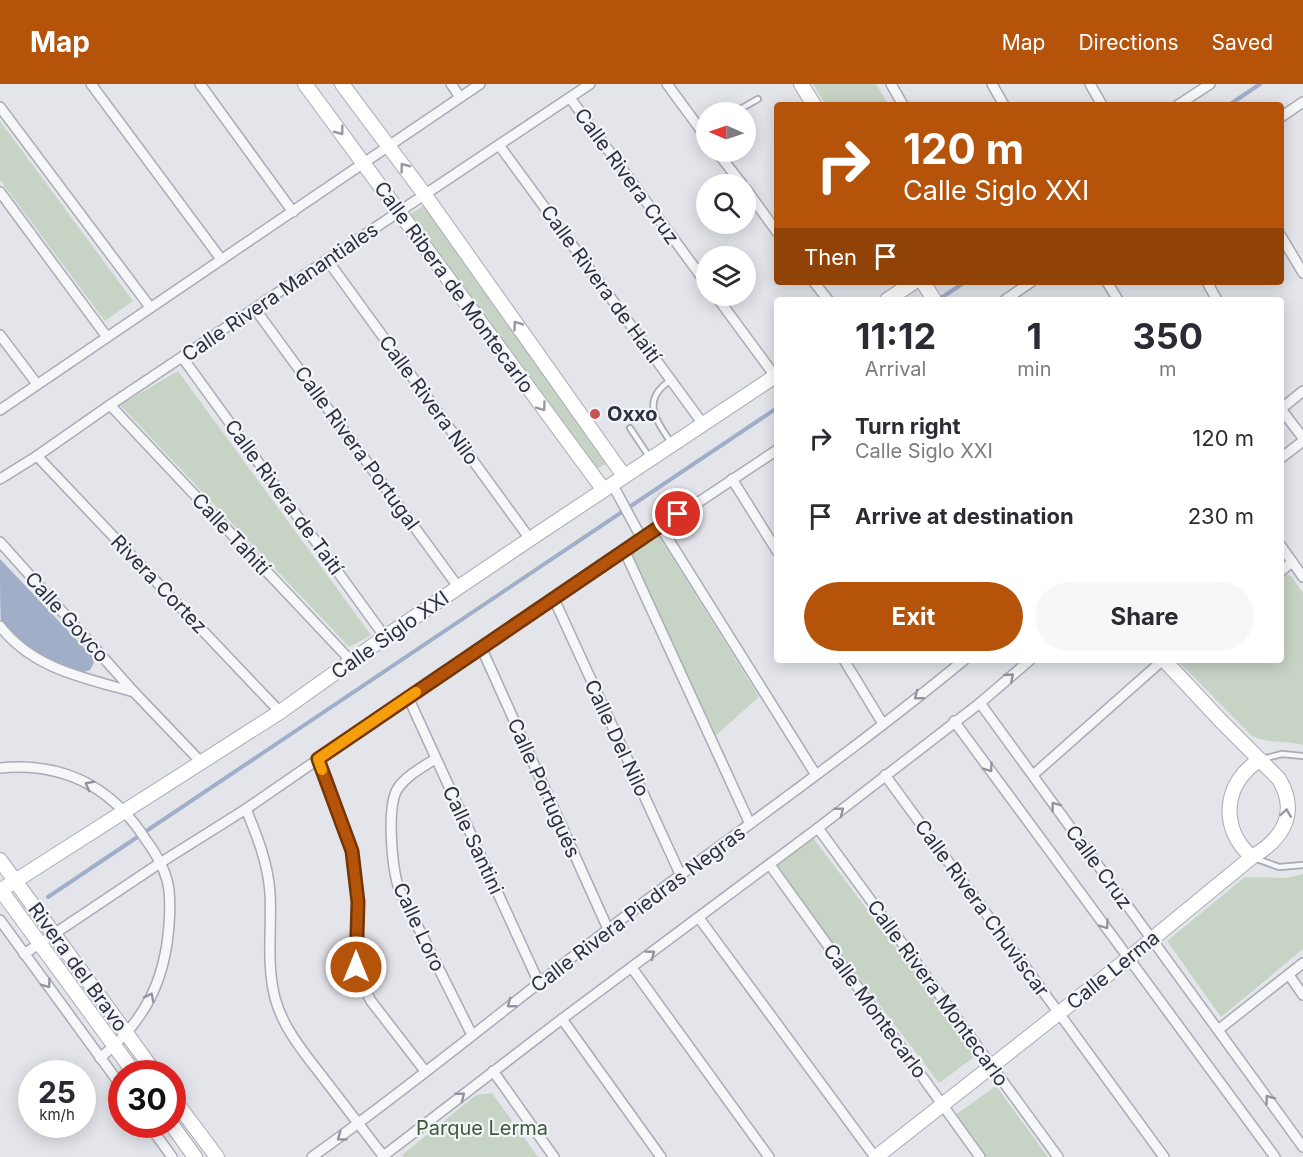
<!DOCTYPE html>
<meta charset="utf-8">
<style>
body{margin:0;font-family:Inter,sans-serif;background:#f7f7f7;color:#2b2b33;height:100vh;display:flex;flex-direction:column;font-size:22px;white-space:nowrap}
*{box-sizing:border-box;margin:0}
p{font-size:20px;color:#7c7c81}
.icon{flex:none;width:33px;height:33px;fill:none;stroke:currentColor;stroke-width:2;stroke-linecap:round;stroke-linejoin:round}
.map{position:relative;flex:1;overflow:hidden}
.sheet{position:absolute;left:774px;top:213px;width:510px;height:366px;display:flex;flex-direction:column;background:#fff;border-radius:6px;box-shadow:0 3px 15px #0003}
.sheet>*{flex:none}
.hud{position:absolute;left:774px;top:18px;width:510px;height:183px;border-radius:6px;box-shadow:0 3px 15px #0003;background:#b45309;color:#fff;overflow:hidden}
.needle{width:39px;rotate:272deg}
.buttons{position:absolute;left:696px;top:18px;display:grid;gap:12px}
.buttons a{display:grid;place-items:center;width:60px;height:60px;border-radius:50%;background:#fff;box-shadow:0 3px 15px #0003;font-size:30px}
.speed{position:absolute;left:18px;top:976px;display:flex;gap:12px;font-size:30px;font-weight:700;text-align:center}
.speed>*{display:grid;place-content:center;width:78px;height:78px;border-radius:50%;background:#fff;box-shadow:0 3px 15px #0003;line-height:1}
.speed small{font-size:15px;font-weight:400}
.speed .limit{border:9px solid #d22;background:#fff;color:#111}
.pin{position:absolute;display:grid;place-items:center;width:51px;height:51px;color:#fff;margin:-26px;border:3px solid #fff;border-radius:50%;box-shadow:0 2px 6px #0007}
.me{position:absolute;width:66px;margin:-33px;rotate:0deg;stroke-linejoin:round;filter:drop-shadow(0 0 4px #0008)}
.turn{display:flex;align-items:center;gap:21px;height:126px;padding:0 30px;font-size:27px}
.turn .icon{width:78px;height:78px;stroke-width:2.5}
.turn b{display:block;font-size:42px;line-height:51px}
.then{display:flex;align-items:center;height:57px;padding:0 30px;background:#0003;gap:12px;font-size:22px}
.eta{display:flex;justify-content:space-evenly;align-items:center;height:102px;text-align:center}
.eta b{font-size:36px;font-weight:700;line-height:42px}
.action{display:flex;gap:12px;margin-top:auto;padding:12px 30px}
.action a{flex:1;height:69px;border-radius:36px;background:#b45309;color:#fff;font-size:24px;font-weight:700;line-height:69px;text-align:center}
.action a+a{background:#f7f7f7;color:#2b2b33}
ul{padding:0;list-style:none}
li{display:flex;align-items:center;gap:18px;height:78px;padding:0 30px}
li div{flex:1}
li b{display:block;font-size:22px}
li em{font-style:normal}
header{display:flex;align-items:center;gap:36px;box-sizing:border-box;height:84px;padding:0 30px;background:#b45309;color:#fff}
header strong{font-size:28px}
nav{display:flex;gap:33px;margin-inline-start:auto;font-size:21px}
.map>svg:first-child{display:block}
</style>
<header>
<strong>Map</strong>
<nav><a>Map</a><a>Directions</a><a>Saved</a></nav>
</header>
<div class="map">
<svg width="1303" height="1073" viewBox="0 0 1303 1073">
<rect width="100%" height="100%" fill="#e4e5eb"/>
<g fill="#c7d4c5">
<polygon points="813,0 876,0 889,21 826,21"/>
<polygon points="0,37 133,217 105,237 0,96"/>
<polygon points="425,121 607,380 595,385 409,131"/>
<polygon points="178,287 371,551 349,563 120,321"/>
<polygon points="659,452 759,613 716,651 633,473 633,468 655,453"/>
<path d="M1284 489 1291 492 1303 509V661C1286 656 1267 660 1252 652L1177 576H1281V491Z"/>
<polygon points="813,754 977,971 939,999 775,783"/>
<polygon points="1303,790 1303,865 1221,933 1167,857 1245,793 1286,794"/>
<polygon points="996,1002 1048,1073 986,1073 955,1031"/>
<polygon points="492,1009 538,1073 404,1073 402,1071 476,1011"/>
</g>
<path fill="#a1aec8" d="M0 475 92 572 94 579 90 586 84 588C60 580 12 561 1 537 0 528 0 488 0 475Z"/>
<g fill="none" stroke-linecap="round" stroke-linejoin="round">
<g stroke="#a1aec8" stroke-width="4">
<polyline points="1229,21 1260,0"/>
<polyline points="938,216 965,198"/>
<polyline points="48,813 777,324"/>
</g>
<defs>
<g id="lane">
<polyline points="735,28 758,15"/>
<path d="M671 296C640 316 656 336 672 360"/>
<polyline points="630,344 650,374"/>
<polyline points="1262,675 1282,670 1303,672"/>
<polyline points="1254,774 1279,783 1303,781"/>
</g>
<g id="street">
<polyline points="91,0 221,175"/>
<polyline points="200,0 293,128"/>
<polyline points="451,0 460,13"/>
<polyline points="667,0 706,53"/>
<polyline points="891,0 903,21"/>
<polyline points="992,0 1004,21"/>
<polyline points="1090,0 1102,21"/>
<polyline points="570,14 706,199"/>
<polyline points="1178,21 1210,0"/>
<polyline points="0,23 150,223"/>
<polyline points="1281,33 1303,18"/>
<polyline points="499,61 703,340"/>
<polyline points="717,68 742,100"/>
<polyline points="746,105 777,148"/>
<polyline points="0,108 107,253"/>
<polyline points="1281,152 1303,189"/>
<polyline points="328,177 530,455"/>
<polyline points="814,198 828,216"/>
<polyline points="1107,198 1118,216"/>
<polyline points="1207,198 1217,216"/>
<polyline points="716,212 775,292"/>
<polyline points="1005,216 1031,198"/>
<polyline points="255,225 459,504"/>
<polyline points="0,251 37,300"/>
<polyline points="182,273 385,553"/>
<polyline points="110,321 352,578"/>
<polyline points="1281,325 1303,354"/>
<polyline points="1281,325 1303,307"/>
<polyline points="0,326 480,0"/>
<polyline points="37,372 280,628"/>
<polyline points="1281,374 1303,357"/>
<polyline points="0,395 37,372 110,321 590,0"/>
<polyline points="732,395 777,467"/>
<polyline points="616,407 642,455"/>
<polyline points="660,442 816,691"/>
<polyline points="0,458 134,608 200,677"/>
<polyline points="1281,462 1303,493"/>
<polyline points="625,468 750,740"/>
<polyline points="1281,487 1292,478"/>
<polyline points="554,515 681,792"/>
<path d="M0 542C33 585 85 594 134 608"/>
<polyline points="481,563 608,845"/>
<polyline points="844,576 883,640"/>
<polyline points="408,613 539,899"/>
<polyline points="980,619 1303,1063"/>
<polyline points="954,637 1275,1073"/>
<polyline points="318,675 352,767 358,818 356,866 358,893 371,917 425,987"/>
<path d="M435 675C423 683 407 691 398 704 386 722 392 784 399 805L472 951"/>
<path d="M0 684C63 678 112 703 146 756 155 768 163 782 167 796 171 810 170 827 169 841 165 898 144 938 100 974"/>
<polyline points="885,691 1164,1073"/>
<polyline points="1033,691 1163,576"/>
<path d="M246 725C257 752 268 779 270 809 272 844 266 879 275 914 283 945 306 971 325 996 345 1022 364 1047 384 1073"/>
<polyline points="818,744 1058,1073"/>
<polyline points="770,781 980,1073"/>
<polyline points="699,834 875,1073"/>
<polyline points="0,836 122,1003"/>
<polyline points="24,870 160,779 246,725 481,563 777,366"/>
<polyline points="632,884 769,1073"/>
<polyline points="1289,891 1303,911"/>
<polyline points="562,935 661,1073"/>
<polyline points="1218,946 1303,879"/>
<polyline points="493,987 554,1073"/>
<polyline points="149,1041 172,1073"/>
<path d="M312 1073C413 1001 508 922 606 847 725 756 849 671 964 576"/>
<polyline points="382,1073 562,935 818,744 980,619 1030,576"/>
</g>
<g id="secondary">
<polyline points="305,0 603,405"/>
<polyline points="342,0 425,111 624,392"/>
<polyline points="801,0 814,21"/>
<polyline points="923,198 934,216"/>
<polyline points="887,216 914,198"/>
<path d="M1252 773C1219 745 1223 698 1260 676"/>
<polyline points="0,776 156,990"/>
<polyline points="0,805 135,990"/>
<polyline points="1,806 280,628 385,553 530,455 777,291"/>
<polyline points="172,1013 217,1073"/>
<polyline points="172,1041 195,1073"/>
<path d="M876 1073 1129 874 1252 773C1283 755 1299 729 1279 695L1221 637 1164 576"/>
</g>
</defs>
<use href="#lane" stroke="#a9abb5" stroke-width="8"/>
<use href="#street" stroke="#a9abb5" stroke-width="12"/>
<use href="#secondary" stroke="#a9abb5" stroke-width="16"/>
<use href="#lane" stroke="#f6f7f9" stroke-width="4.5"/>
<use href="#street" stroke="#f6f7f9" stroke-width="9"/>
<use href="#secondary" stroke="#fff" stroke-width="14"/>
</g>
<defs><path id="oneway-chevron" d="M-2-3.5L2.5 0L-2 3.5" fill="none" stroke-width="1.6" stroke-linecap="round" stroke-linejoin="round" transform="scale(1.5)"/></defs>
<g stroke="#9698a0">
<use href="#oneway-chevron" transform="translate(340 47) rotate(53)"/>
<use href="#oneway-chevron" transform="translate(404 83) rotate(-127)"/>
<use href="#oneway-chevron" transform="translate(517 241) rotate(-125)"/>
<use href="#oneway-chevron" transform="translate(542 323) rotate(54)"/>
<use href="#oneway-chevron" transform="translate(1286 729) rotate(-82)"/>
</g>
<g stroke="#91949e">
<use href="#oneway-chevron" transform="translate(1010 593) rotate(-41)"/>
<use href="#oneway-chevron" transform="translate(918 612) rotate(142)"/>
<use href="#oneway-chevron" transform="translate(989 684) rotate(54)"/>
<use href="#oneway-chevron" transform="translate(89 701) rotate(-152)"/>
<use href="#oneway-chevron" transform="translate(1055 722) rotate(-126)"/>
<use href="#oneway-chevron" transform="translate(840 727) rotate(-38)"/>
<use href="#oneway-chevron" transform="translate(1105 841) rotate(54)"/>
<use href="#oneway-chevron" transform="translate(651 870) rotate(-37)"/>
<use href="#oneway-chevron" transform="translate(47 900) rotate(54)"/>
<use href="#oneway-chevron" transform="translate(150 913) rotate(-63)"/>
<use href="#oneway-chevron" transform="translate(511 920) rotate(142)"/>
<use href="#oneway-chevron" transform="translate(461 1012) rotate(-38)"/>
<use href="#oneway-chevron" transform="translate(1269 1015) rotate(-126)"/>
<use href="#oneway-chevron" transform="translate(341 1053) rotate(144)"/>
</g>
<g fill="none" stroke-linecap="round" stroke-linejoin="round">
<defs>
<polyline id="route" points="356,883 358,818 352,767 318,675 678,430"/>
</defs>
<use href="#route" stroke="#753606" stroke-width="15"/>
<use href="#route" stroke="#b45309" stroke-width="10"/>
<polyline stroke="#f59e0b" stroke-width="10" points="322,686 318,675 416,608"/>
</g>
<circle fill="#c75252" stroke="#f3f5f8" stroke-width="2" cx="595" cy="330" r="6"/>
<g text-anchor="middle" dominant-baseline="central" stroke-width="4.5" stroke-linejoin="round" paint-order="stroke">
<g font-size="20" fill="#2c3142" stroke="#f3f5f8">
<text transform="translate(627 92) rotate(54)">Calle Rivera Cruz</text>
<text transform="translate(601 200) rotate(54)">Calle Rivera de Haití</text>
<text transform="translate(454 203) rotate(54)">Calle Ribera de Montecarlo</text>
<text transform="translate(280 208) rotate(-34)">Calle Rivera Manantiales</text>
<text transform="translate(429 316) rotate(54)">Calle Rivera Nilo</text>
<text transform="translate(357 364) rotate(54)">Calle Rivera Portugal</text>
<text transform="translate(284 413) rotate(54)">Calle Rivera de Taití</text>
<text transform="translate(231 450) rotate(47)">Calle Tahití</text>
<text transform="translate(159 500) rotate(46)">Rivera Cortez</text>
<text transform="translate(67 533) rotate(48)">Calle Govco</text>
<text transform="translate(390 551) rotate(-35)">Calle Siglo XXI</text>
<text transform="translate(617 654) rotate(65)">Calle Del Nilo</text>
<text transform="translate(544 704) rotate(66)">Calle Portugués</text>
<text transform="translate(473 756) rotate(65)">Calle Santini</text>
<text transform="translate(1099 783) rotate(54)">Calle Cruz</text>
<text transform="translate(982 824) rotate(54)">Calle Rivera Chuviscar</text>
<text transform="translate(638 825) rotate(-37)">Calle Rivera Piedras Negras</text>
<text transform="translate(419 843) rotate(65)">Calle Loro</text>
<text transform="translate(78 883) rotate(54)">Rivera del Bravo</text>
<text transform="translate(1113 886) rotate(-39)">Calle Lerma</text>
<text transform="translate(938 909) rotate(54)">Calle Rivera Montecarlo</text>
<text transform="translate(875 927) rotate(54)">Calle Montecarlo</text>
</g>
<g font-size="20" font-weight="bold" fill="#2c3142" stroke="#f3f5f8" text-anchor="start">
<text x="607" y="330">Oxxo</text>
</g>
<g font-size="20" fill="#3c5d3a" stroke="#f3f5f8">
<text x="482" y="1044">Parque Lerma</text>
</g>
</g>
</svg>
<div class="buttons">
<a><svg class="needle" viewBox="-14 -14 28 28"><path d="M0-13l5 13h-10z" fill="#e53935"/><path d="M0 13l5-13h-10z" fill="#7c7c81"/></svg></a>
<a><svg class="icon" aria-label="search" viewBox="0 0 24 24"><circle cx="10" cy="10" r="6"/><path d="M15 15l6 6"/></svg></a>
<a><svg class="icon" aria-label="layers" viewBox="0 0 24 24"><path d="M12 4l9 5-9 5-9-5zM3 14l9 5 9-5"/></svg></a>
</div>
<div class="speed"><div>25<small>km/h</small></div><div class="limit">30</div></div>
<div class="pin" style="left:678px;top:430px;background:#d93025"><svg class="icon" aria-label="arrive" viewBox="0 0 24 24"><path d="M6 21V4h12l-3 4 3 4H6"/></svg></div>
<svg class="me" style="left:356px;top:883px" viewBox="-20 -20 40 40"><circle r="17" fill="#b45309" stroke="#fff" stroke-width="3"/><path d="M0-11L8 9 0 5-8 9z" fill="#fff"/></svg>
<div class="hud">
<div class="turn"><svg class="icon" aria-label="right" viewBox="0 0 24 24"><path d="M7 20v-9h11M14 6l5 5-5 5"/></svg><div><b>120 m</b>Calle Siglo XXI</div></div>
<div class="then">Then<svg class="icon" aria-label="arrive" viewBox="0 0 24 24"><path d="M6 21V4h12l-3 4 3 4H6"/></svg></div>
</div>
<section class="sheet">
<div class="eta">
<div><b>11:12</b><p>Arrival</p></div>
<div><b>1</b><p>min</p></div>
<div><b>350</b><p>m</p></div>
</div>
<ul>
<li><svg class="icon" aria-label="right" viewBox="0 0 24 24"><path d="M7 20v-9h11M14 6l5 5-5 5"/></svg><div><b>Turn right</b><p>Calle Siglo XXI</p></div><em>120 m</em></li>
<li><svg class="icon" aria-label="arrive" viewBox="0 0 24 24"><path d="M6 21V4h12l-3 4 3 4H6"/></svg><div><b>Arrive at destination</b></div><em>230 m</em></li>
</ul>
<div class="action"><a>Exit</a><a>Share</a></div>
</section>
</div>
